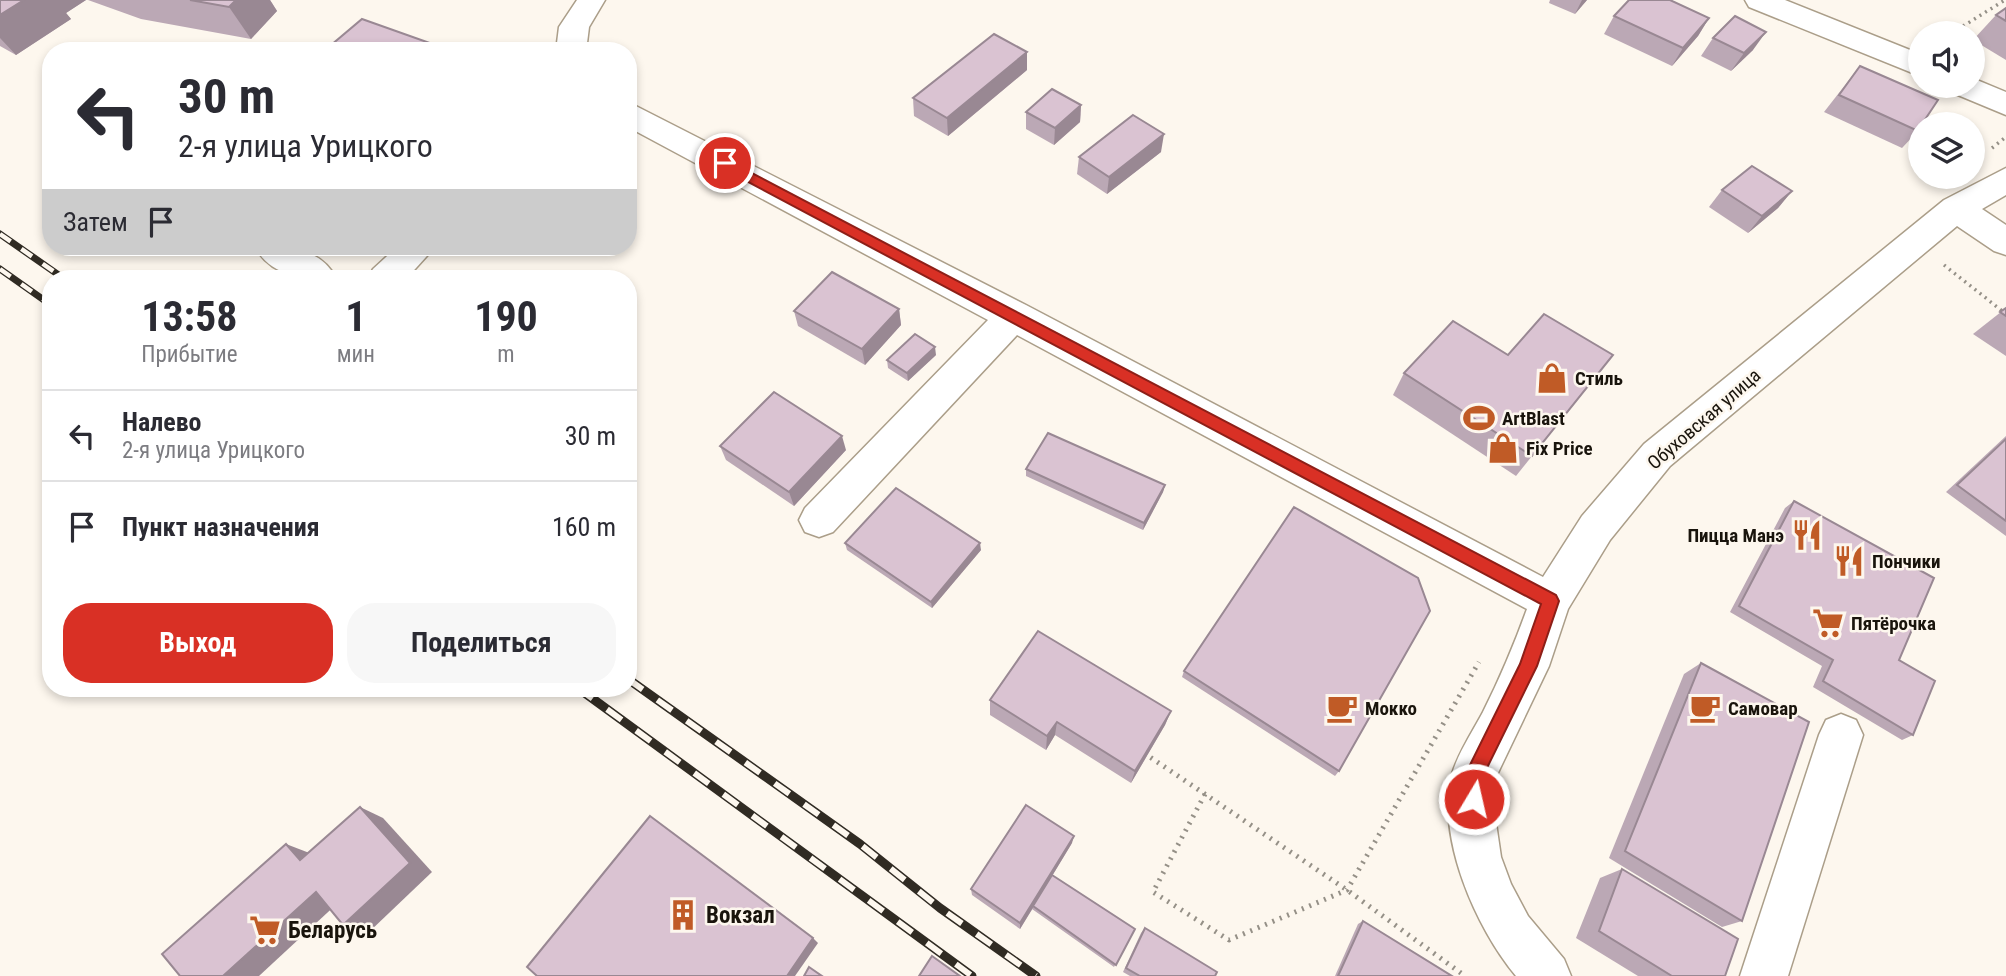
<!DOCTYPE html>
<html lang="ru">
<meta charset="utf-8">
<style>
body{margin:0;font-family:"Roboto Condensed",sans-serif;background:#f7f7f7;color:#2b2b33;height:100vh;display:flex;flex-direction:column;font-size:26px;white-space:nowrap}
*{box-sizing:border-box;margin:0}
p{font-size:23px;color:#7c7c81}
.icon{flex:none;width:38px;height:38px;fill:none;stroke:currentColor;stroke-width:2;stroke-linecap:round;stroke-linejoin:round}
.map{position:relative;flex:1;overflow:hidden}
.panel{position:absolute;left:42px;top:270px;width:595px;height:427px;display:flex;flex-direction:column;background:#fff;border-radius:28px;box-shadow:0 4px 10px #0003}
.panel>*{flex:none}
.hud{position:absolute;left:42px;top:42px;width:595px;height:214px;border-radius:28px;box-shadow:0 4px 10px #0003;background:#fff;color:#2b2b33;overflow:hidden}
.controls{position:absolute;left:1908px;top:21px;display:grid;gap:14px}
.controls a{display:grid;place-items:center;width:77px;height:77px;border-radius:50%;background:#fff;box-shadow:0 4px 10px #0003;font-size:35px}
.pin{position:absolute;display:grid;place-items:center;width:60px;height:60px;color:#fff;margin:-30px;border:4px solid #fff;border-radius:50%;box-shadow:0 2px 7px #0007}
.me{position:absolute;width:77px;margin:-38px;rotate:9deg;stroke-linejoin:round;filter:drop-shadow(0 0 5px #0008)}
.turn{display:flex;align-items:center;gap:24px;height:147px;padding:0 21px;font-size:32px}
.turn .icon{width:91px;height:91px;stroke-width:2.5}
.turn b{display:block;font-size:49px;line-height:60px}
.then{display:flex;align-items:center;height:66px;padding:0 21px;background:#0003;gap:14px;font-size:26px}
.eta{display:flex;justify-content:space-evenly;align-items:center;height:119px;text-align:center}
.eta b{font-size:42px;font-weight:700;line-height:49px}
.primary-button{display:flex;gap:14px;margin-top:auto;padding:14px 21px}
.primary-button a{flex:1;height:80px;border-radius:28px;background:#d93025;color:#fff;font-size:28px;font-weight:700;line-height:80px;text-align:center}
.primary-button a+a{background:#f7f7f7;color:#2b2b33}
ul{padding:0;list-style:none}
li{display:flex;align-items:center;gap:21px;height:91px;padding:0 21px;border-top:2px solid #e1e1e2}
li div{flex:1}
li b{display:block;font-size:26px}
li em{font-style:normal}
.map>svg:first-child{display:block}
</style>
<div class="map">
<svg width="2006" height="976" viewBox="0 0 2006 976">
<rect width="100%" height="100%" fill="#fdf7ee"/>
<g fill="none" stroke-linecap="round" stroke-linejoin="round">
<defs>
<g id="minor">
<polygon points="577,0 605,0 589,27 586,51 556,51 559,27"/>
<polygon points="1745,0 1785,0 1920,54 1920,76 1749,7"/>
<polygon points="1972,78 2006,92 2006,115 1953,93 1949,86 1972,86"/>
<path d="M628 102 1026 305 1543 577 1582 516 1644 444 1944 200 2006 168V195L1982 209 2006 225V255L1994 251 1957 226 1670 466 1610 540 1568 609 1549 666 1496 777V823L1501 857 1511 884 1528 916 1564 959 1571 976H1516C1476 928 1436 838 1452 774 1458 753 1473 731 1483 712 1500 678 1514 645 1527 609L1017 335 833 532 819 537 805 532 799 520 805 508 988 320 628 127Z"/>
<path d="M255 247C286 246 320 247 336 278 305 279 272 278 255 247Z"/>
<polygon points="397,247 435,247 407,278 368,278 373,269"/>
<polygon points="1841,714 1856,720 1863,735 1788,976 1740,976 1819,735 1826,720"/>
</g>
</defs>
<use href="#minor" stroke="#ab9e89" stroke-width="3"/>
<g stroke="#959087" stroke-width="3.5" stroke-dasharray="2 4.5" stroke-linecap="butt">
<polyline points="1952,33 2005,0"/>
<polyline points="1992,148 2006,137"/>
<polyline points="1944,265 2006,314"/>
</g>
<g stroke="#959087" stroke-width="5" stroke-dasharray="2 6" stroke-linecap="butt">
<polyline points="1144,753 1347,890 1465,976"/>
<polyline points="1205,794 1153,892 1229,940 1347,890 1479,662"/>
</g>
<use href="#minor" fill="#fff" fill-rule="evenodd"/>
<defs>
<g id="rail-far1">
<polyline points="0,234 63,278"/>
<polyline points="0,269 51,305"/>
</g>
<g id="rail">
<polyline points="628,679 860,844 940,908 1036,976"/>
<polyline points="578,688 972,976"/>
</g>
</defs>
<use href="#rail-far1" stroke="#302b23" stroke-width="7"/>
<use href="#rail" stroke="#302b23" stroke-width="9"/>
<use href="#rail-far1" stroke="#fdf7ee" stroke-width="4.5" stroke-dasharray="13" stroke-linecap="butt"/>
<use href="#rail" stroke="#fdf7ee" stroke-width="6" stroke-dasharray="18" stroke-linecap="butt"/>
</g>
<g fill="#bba8b5">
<polygon points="0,0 86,0 66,13 71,19 16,55 0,46"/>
<polygon points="88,0 270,0 277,11 251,39 141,19"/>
<polygon points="1550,0 1587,0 1575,14 1549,3"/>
<polygon points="2006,8 2006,60 1973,40 1996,15"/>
<polygon points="1614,16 1709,18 1698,36 1672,66 1604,34"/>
<polygon points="1713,38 1753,50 1731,71 1701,56"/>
<polygon points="1860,66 1918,131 1902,148 1824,112"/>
<polygon points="1027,70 948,136 914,116 913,98"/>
<polygon points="1081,105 1080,122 1054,145 1026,129 1026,112"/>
<polygon points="1161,152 1107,194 1077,174 1079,157"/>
<polygon points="1722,190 1792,191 1778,208 1748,233 1709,207"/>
<polygon points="2006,308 2006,356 1973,334"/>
<polygon points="899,309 901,325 865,365 798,326 794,311"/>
<polygon points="936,355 908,381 888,368 887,360"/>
<polygon points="1508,355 1613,355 1516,476 1393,395 1404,373"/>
<polygon points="2006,436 2006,536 1946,492"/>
<polygon points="720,446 846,450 794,506 726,460"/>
<polygon points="1026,469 1165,485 1163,492 1143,530 1026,476"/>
<polygon points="1794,501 1899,660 1913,735 1902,740 1813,687 1822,666 1730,612 1785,508"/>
<polygon points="845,543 981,550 932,608 847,550"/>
<polygon points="1701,663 1742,921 1722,927 1609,858 1684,674"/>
<polygon points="1184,671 1339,771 1335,776 1182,677"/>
<polygon points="990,700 1171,711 1165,725 1131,783 1055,735 1046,750 990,715"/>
<polygon points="1072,843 1052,876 1135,929 1114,967 1032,909 1033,908 1020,929 972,895 971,889"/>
<polygon points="1622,869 1725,976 1638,976 1576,938 1600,878"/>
<polygon points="1363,921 1452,976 1335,976 1358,924"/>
<polygon points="1145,928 1215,976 1130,976 1123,972 1141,933"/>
</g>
<g fill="#998893">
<polygon points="24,0 86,0 66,13 71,19 16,55 0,38 0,15"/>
<polygon points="236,0 270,0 277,11 251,39 229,7"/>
<polygon points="1582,0 1587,0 1575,14"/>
<polygon points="1709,18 1698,36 1672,66 1683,48"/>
<polygon points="1766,32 1753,50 1731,71 1744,53"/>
<polygon points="1027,52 1027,70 948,136 947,118"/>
<polygon points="1081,105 1080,122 1054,145 1055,128"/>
<polygon points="1164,134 1161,152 1107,194 1109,177"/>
<polygon points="1792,191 1778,208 1748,233 1762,216"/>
<polygon points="899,309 901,325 865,365 862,349"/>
<polygon points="935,347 936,355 908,381 907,373"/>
<polygon points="842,436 846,450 794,506 789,492"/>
<polygon points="1165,485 1163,492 1143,530 1144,523"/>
<polygon points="980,543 981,550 932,608 931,602"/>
<polygon points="1171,711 1165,725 1131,783 1135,771"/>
<polygon points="1057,722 1055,735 1046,750 1047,736"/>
<polygon points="360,807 383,818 432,872 368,933 343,925"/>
<polygon points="1074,836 1072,843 1020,929 1020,923"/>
<polygon points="286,844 312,854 300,860"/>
<polygon points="316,892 341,900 259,976 223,976"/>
<polygon points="813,938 818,943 795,976 787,976"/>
</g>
<g fill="#dac3d2" stroke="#998893" stroke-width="2">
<polygon points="0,0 24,0 0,15"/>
<polygon points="190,0 236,0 229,7"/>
<polygon points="1629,0 1670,0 1709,18 1683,48 1614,16"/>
<polygon points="2006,8 2006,21 1996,15"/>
<polygon points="1735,16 1766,32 1744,53 1713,38"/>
<polygon points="362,19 441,47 438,51 324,51"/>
<polygon points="994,34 1027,52 947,118 913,98"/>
<polygon points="1860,66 1938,100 1922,124 1920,124 1920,128 1918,131 1839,95"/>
<polygon points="1052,89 1081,105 1055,128 1026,112"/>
<polygon points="1133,115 1164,134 1109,177 1079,157"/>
<polygon points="1752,166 1792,191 1762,216 1722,190"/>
<polygon points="832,272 899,309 862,349 794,311"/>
<polygon points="2006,308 2006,316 2000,312"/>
<polygon points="1544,314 1613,355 1532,456 1404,373 1453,321 1508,355"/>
<polygon points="915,334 935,347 907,373 887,360"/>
<polygon points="774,392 842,436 789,492 720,446"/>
<polygon points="1048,433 1165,485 1144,523 1026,469"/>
<polygon points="2006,439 2006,521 1957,485"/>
<polygon points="896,488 980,543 931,602 845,543"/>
<polygon points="1794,501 1934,578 1899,660 1935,681 1913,735 1823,681 1833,660 1739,606"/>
<polygon points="1294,507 1418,578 1430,611 1339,771 1184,671"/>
<polygon points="1038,631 1171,711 1135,771 1057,722 1047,736 990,700"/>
<polygon points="1701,663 1809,722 1742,921 1625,851"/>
<polygon points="1026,805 1074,836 1020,923 971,889"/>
<polygon points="360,807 410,863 343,925 316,892 223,976 180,976 162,954 286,844 300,860"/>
<polygon points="650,816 813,938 787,976 537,976 527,967"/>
<polygon points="1622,869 1738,939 1725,976 1672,976 1599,931"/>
<polygon points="1052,875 1135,929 1116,965 1033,906"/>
<polygon points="1363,921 1452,976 1338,976"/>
<polygon points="1145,928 1217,972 1215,976 1140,976 1126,968"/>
<polygon points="932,956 960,976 919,976"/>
<polygon points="809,967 822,976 804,976"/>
</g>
<polygon fill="#d93025" stroke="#8d1f18" stroke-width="2" points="725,159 1556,595 1559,601 1537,666 1483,776 1480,806 1474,808 1467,806 1465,775 1520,664 1541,604 720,167 718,163"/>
<defs>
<symbol id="shop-bare" viewBox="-9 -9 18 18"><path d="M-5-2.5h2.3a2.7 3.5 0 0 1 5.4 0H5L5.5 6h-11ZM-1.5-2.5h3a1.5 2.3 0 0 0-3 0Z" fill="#c05b26" stroke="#fdf7ee" stroke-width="2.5" paint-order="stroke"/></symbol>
<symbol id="stadium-bare" viewBox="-9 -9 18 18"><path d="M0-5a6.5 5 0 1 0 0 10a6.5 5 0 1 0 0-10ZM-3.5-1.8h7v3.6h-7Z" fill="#c05b26" stroke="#fdf7ee" stroke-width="2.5" paint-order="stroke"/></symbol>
<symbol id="restaurant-bare" viewBox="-9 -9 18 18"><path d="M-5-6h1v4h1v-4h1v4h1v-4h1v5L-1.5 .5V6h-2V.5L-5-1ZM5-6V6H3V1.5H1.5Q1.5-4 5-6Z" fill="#c05b26" stroke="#fdf7ee" stroke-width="2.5" paint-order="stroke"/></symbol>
<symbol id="supermarket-bare" viewBox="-9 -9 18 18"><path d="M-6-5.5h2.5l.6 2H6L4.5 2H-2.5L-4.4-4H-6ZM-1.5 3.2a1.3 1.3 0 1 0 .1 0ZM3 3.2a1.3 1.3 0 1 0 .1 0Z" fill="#c05b26" stroke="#fdf7ee" stroke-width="2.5" paint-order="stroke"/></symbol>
<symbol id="cafe-bare" viewBox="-9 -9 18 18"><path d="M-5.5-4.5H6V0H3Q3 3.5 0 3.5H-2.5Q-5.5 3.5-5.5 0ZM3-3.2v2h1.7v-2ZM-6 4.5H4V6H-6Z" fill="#c05b26" stroke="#fdf7ee" stroke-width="2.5" paint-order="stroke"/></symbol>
<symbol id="building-bare" viewBox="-9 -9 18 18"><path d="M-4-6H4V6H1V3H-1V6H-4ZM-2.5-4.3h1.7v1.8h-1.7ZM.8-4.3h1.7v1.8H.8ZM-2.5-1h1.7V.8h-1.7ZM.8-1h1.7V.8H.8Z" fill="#c05b26" stroke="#fdf7ee" stroke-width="2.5" paint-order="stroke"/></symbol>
</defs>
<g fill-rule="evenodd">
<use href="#shop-bare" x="1530" y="356" width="44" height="44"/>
<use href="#stadium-bare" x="1457" y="396" width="44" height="44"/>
<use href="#shop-bare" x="1481" y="426" width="44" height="44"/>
<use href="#restaurant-bare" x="1785" y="513" width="44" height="44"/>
<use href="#restaurant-bare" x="1827" y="539" width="44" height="44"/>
<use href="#supermarket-bare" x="1806" y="601" width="44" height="44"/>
<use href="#cafe-bare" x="1320" y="686" width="44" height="44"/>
<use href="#cafe-bare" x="1683" y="686" width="44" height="44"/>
<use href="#building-bare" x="661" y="893" width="44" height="44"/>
<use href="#supermarket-bare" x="243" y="908" width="44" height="44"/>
</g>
<g text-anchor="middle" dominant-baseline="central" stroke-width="5" stroke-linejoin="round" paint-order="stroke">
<g font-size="19" font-weight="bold" fill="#19140c" stroke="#fdf7ee" text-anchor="start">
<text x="1575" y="378">Стиль</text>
<text x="1502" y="418">ArtBlast</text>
<text x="1526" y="448">Fix Price</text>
<text x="1784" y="535" text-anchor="end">Пицца Манэ</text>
<text x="1872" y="561">Пончики</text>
<text x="1851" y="623">Пятёрочка</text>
<text x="1365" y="708">Мокко</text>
<text x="1728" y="708">Самовар</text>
</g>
<g font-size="19" fill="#19140c" stroke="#fdf7ee">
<text transform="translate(1704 419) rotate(-41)">Обуховская улица</text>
</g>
<g font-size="23" font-weight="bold" fill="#19140c" stroke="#fdf7ee" text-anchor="start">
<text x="706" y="915">Вокзал</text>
<text x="288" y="930">Беларусь</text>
</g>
</g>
</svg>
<div class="controls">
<a><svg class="icon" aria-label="sound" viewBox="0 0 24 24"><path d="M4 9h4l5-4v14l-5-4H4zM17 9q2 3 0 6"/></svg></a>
<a><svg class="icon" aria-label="layers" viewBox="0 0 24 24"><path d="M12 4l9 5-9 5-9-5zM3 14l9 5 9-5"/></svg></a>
</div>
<div class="pin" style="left:725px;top:163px;background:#d93025"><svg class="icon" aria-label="arrive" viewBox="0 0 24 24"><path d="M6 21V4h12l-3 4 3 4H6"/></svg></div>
<svg class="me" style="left:1474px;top:799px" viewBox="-20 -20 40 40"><circle r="17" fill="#d93025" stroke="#fff" stroke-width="3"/><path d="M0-11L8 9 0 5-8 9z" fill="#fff"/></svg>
<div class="hud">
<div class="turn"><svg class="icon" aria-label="left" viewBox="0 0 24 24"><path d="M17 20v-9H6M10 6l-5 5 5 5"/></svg><div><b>30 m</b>2-я улица Урицкого</div></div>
<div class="then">Затем<svg class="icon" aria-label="arrive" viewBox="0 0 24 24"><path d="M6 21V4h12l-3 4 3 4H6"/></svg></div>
</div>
<section class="panel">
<div class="eta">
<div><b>13:58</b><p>Прибытие</p></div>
<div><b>1</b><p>мин</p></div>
<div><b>190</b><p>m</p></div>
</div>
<ul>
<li><svg class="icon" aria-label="left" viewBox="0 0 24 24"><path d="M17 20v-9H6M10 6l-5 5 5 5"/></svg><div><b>Налево</b><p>2-я улица Урицкого</p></div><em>30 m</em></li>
<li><svg class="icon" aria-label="arrive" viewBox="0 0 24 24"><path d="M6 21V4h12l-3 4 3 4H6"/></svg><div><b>Пункт назначения</b></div><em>160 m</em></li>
</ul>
<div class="primary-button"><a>Выход</a><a>Поделиться</a></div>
</section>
</div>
